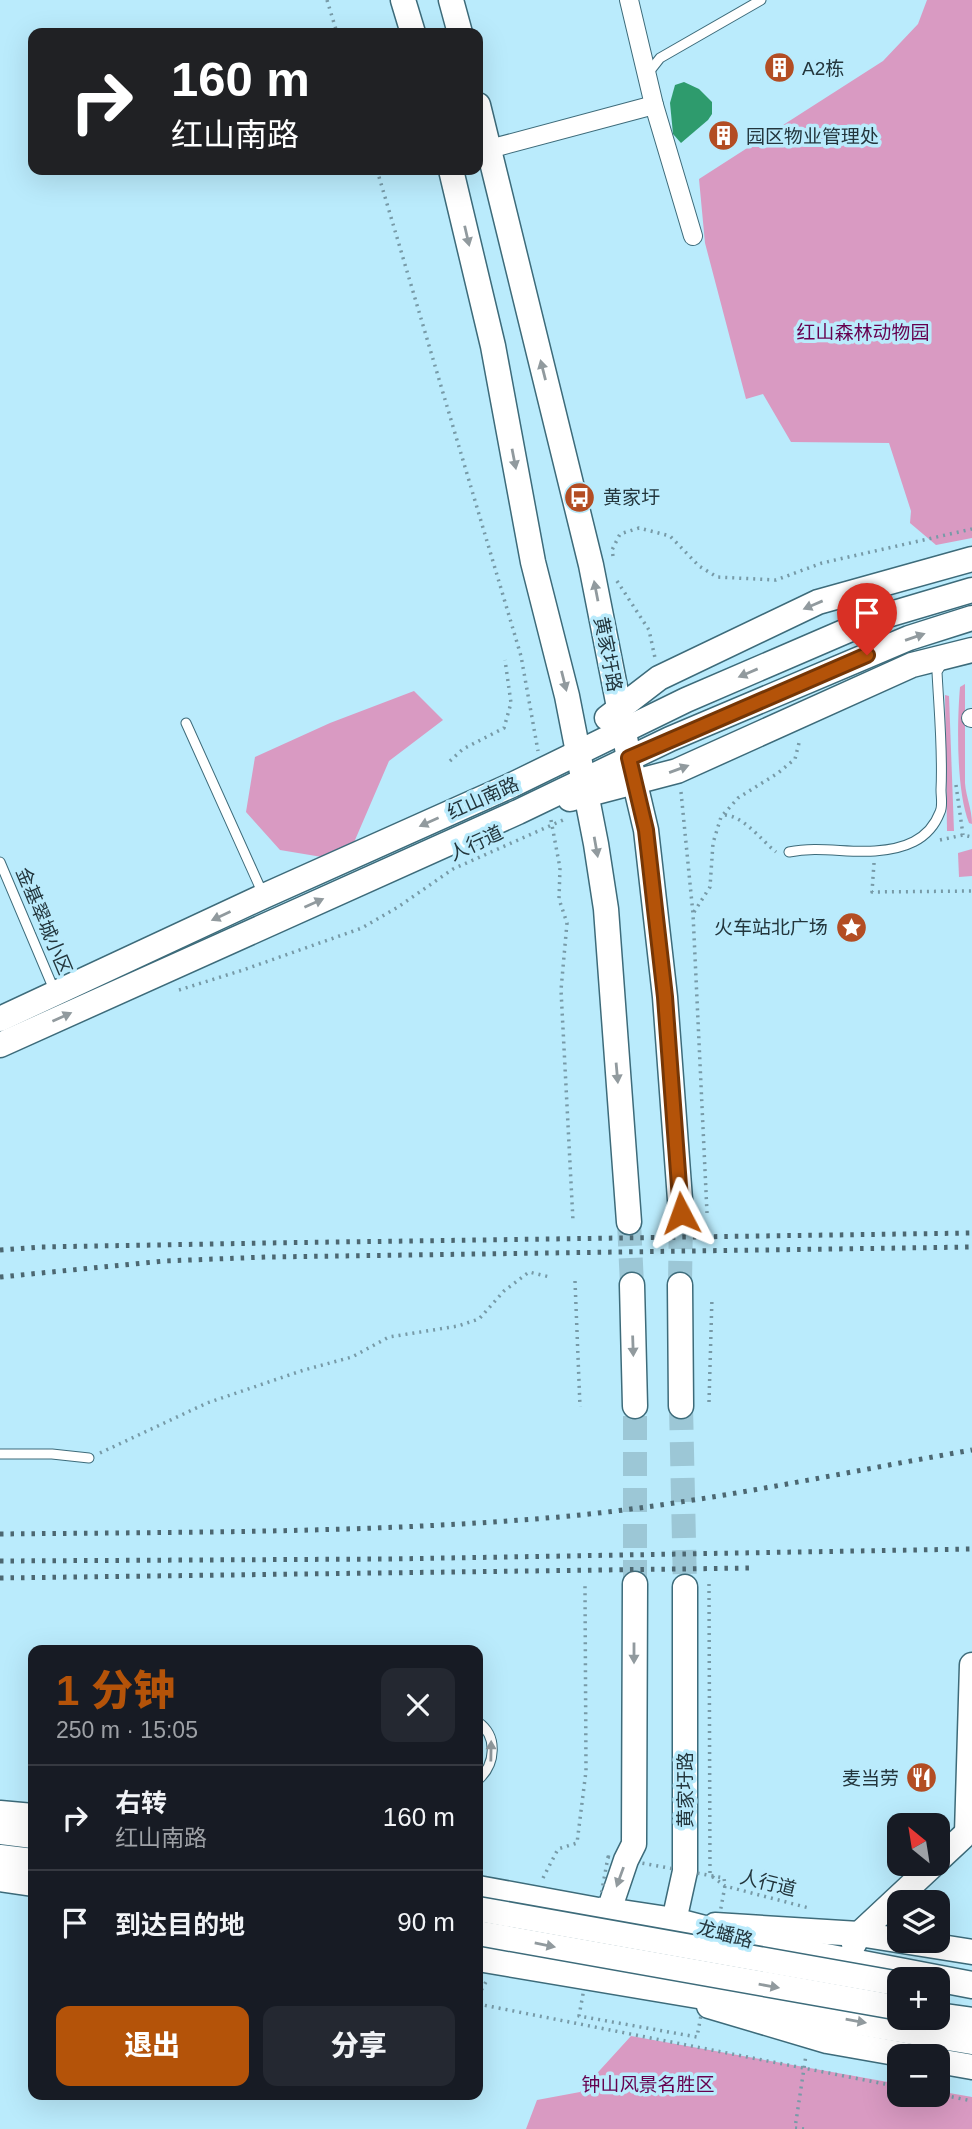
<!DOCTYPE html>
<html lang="zh">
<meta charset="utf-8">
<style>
body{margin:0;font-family:Helvetica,"Noto Sans SC",sans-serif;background:#242831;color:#f1f3f6;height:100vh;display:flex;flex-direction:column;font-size:26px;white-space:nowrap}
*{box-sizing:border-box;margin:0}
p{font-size:23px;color:#9ea1a6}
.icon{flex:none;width:38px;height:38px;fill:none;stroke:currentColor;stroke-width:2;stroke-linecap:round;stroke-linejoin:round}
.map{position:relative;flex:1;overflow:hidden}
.sheet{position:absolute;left:28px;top:1645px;width:455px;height:455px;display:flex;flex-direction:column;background:#171b24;border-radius:14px;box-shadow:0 7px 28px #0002}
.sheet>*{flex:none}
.banner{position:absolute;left:28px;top:28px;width:455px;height:147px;border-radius:14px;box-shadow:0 7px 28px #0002;background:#202124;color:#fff;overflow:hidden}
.needle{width:46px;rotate:330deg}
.fabs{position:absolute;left:887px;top:1813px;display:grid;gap:14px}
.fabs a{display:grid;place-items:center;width:63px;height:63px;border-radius:14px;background:#171b24;box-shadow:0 7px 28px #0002;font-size:35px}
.pin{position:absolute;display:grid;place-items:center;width:60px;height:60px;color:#fff;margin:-72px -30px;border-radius:50% 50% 50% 0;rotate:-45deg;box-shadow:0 0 7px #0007}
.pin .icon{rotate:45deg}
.me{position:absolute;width:77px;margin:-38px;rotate:356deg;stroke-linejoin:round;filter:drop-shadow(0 0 5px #0008)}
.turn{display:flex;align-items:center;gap:24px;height:147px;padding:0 28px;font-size:32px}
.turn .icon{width:91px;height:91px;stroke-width:2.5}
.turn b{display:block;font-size:49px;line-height:60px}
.round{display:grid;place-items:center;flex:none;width:74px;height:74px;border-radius:14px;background:#242831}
.head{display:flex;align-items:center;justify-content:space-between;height:119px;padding:0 28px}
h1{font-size:42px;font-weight:800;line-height:52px;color:#b45309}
.button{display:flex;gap:14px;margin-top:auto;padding:14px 28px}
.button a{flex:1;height:80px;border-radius:14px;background:#b45309;color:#fff;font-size:28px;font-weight:800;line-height:80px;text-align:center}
.button a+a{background:#242831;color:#f1f3f6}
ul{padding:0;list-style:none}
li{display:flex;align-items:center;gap:21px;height:105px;padding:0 28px;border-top:2px solid #363941}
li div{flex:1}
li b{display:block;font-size:26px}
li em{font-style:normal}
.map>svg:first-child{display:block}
</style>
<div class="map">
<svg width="972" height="2129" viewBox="0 0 972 2129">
<rect width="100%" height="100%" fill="#baebfc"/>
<g fill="#d99ac2">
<polygon points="927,0 972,0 972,538 936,545 910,523 911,511 889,443 791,442 763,394 746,399 705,243 699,179 883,61 918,24"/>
<path d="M965 684V783C966 797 972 809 972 824L969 823C956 790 957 723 960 687Z"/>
<polygon points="414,691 443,720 389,761 346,861 280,850 246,812 255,757 330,723"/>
<polygon points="945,695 949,696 954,831 947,831"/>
<polygon points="972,849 972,876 959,877 958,853"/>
<polygon points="631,2036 899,2084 900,2095 938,2095 938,2091 972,2097 972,2129 526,2129 537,2100 580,2092"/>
</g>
<polygon fill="#2e9b6d" points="684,82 699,89 712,102 712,114 708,120 681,143 673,134 670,103 675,85"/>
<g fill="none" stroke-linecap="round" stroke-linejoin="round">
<g stroke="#9cc7d6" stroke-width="24" stroke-dasharray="24 12" stroke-linecap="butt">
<polyline points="629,1222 632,1285"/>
<polyline points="680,1285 681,1213"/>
<polyline points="681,1406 685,1587"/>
<polyline points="635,1584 635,1406"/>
</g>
<defs>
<g id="lane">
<polyline points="649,72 660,58 761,0"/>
<polyline points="186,723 263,894"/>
<path d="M789 852C818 846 846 853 875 851 903 849 929 841 940 812 943 806 941 797 941 790 943 751 939 711 937 672L943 662"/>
<polyline points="0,862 55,992"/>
<polyline points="0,1454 52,1454 89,1458"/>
<path d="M478 1722C498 1736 496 1764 478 1780"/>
</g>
<g id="street">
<polyline points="629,0 654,105"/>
<polyline points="478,152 654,105 693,236"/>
<polyline points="971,718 972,718"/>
</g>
<g id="secondary">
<polyline points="403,0 413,33"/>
<polyline points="451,0 460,33"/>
<polyline points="478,105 591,565 629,758 646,830 665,997 681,1213"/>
<polyline points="451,170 493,346 533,562 567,696 596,844 606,909 629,1222"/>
<polyline points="607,718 659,678 818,602 972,559"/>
<polyline points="570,799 677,771 912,665 972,650"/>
<polyline points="0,1019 264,896 512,785 686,700 874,619 972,590"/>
<polyline points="0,1045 518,812 670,739 909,638 972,618"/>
<polyline points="632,1285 635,1406"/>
<polyline points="680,1285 681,1406"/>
<polyline points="0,1832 33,1836"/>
<polyline points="967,1833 972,1665"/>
<polyline points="0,1857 33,1861"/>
<polyline points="938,1860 967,1833 972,1832"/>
<polyline points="715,1925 859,1934 972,1952"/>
<polyline points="603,1928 626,1860 634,1844 635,1584"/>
<polyline points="666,1938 674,1921 685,1871 685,1587"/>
<polyline points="854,1944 859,1934 934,1864"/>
<polyline points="709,2006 827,2041 912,2056"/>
<polyline points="938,2015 972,2020"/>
<polyline points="938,2061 972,2067"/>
</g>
<g id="primary">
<polyline points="0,1814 33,1817"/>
<polyline points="0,1878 33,1883"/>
<polyline points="478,1889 598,1911 608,1911 674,1921 774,1947 972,1985"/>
<polyline points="478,1958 972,2041"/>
</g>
</defs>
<use href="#lane" stroke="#3d6b7a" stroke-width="11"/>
<use href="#street" stroke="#3d6b7a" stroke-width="20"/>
<use href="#secondary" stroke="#3d6b7a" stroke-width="27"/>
<use href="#primary" stroke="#3d6b7a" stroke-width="29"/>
<g stroke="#779aa7" stroke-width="3.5" stroke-dasharray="2 5" stroke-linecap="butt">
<polyline points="327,0 337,33"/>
<polyline points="377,170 521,656 538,751"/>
<polyline points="613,556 612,550 620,534 639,528 670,536 699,566 717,577 776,580 822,563 972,529"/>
<polyline points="617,581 649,630 655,658"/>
<polyline points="450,761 463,749 504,728 511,703 505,660"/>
<polyline points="956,785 963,835"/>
<polyline points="681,792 693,914 707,1213"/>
<path d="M725 815C745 817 761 840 776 852"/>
<polyline points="551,820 560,868 559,899 567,923 561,990 573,1221"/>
<polyline points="940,840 963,835 972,837"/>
<polyline points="874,863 872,892 972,891"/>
<polyline points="694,912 710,887 713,843 721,817 738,798 778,773 795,759 800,739"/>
<polyline points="179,990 243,970 362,928 398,907 453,869 563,820"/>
<polyline points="575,1281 580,1407"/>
<polyline points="709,1402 712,1297"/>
<polyline points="100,1453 207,1403 304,1370 352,1357 389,1337 458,1326 479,1319 504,1291 529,1272 550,1277"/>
<polyline points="709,1584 710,1875 725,1886 809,1908"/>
<polygon points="608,1857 724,1878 725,1886 697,2037 579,2016"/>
<polyline points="543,1878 558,1849 577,1843 586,1771 585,1586"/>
<polyline points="478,1996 487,1980"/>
<polyline points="478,2004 900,2087"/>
<polyline points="938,2094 972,2101"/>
<polyline points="804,2129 795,2128 806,2055"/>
</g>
<use href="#lane" stroke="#fff" stroke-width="9"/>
<use href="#street" stroke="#fff" stroke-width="18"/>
<use href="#secondary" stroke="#fff" stroke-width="24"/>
<use href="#primary" stroke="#fff" stroke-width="26"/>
<g stroke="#4c6771" stroke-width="5" stroke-dasharray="3.5 7" stroke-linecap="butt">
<polyline points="0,1250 41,1247 267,1243 972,1233"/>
<polyline points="0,1277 164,1261 267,1257 972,1247"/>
<path d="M0 1534C190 1532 381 1533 570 1516 705 1503 839 1473 972 1450"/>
<polyline points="0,1561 389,1559 972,1549"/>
<polyline points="0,1578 752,1568"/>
</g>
<defs>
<g id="secondary-bridge">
<polyline points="478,1909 900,1984"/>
<polyline points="478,1933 900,2008"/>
</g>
</defs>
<use href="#secondary-bridge" stroke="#3d6b7a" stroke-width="27" stroke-linecap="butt"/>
<use href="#secondary-bridge" stroke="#fff" stroke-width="24"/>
</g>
<defs><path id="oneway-solid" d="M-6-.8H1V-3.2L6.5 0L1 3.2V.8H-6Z" transform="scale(1.75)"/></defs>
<g fill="#919a9e">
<use href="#oneway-solid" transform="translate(467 236) rotate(77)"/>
<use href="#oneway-solid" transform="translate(543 370) rotate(-104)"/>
<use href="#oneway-solid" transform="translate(514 459) rotate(79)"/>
<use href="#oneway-solid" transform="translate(596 591) rotate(-101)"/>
<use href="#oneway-solid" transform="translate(813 605) rotate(157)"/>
<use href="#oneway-solid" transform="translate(915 637) rotate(-19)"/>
<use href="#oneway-solid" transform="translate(748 673) rotate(157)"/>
<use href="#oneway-solid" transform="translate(564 681) rotate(76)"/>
<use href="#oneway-solid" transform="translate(679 769) rotate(-20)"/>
<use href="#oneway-solid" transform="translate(429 822) rotate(156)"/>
<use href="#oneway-solid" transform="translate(596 847) rotate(80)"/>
<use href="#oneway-solid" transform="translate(314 903) rotate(-24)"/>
<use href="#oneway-solid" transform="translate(221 916) rotate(155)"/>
<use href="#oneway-solid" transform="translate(62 1017) rotate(-24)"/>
<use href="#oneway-solid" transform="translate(617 1073) rotate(85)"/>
<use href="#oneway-solid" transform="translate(633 1346) rotate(88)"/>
<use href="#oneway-solid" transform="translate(634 1653) rotate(90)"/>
<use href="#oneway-solid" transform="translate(491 1751) rotate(-89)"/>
<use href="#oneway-solid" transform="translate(620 1877) rotate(110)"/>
<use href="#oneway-solid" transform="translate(545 1945) rotate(11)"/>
<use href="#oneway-solid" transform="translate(769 1986) rotate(10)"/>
<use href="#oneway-solid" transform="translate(856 2021) rotate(10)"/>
</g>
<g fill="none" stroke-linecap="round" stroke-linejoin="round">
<defs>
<polyline id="route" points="681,1213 665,997 646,830 629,758 867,655"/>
</defs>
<use href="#route" stroke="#753606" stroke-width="18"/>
<use href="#route" stroke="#b45309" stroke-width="12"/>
</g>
<defs>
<symbol id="building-disc" viewBox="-11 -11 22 22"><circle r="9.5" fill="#b34d23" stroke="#baebfc"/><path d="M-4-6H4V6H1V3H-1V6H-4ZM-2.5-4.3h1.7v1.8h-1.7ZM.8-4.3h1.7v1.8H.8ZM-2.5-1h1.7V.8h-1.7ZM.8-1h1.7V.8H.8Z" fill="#fff"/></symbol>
<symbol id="bus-disc" viewBox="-11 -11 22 22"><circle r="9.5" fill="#b34d23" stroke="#baebfc"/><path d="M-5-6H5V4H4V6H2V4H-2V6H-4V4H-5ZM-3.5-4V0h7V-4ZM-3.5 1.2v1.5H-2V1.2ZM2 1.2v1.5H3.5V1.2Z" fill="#fff"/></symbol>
<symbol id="sight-disc" viewBox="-11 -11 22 22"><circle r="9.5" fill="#b34d23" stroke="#baebfc"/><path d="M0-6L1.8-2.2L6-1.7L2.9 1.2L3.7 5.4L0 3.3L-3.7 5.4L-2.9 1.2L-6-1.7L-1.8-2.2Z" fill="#fff"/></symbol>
<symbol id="restaurant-disc" viewBox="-11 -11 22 22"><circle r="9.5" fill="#b34d23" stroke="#baebfc"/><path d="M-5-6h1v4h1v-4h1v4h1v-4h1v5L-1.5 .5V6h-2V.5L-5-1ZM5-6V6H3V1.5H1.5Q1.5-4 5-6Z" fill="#fff"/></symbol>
</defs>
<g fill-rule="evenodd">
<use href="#building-disc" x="762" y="50" width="35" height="35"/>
<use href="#building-disc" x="706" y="118" width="35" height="35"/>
<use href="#bus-disc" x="562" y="480" width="35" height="35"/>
<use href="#sight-disc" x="834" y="910" width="35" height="35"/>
<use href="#restaurant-disc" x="904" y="1760" width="35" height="35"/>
</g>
<g text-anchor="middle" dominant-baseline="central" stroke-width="7" stroke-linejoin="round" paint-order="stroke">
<g font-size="19" fill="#23363d" stroke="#baebfc" text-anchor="start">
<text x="802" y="68">A2栋</text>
<text x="746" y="136">园区物业管理处</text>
<text x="603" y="497">黄家圩</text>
<text x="828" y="927" text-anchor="end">火车站北广场</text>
<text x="899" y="1778" text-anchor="end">麦当劳</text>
</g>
<g font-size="19" fill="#66004f" stroke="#baebfc">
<text x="863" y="332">红山森林动物园</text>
<text x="648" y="2084">钟山风景名胜区</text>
</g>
<g font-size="19" fill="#23363d" stroke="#baebfc">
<text transform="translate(608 654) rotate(79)">黄家圩路</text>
<text transform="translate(483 798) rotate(-24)">红山南路</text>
<text transform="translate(476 843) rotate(-25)">人行道</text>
<text transform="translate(44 921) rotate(67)">金基翠城小区</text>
<text transform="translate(685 1790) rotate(-90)">黄家圩路</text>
<text transform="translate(768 1883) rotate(14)">人行道</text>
<text transform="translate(725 1934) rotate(15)">龙蟠路</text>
</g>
</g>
</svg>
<div class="fabs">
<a><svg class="needle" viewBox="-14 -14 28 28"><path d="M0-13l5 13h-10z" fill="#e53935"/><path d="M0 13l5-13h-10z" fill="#9ea1a6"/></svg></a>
<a><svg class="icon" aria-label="layers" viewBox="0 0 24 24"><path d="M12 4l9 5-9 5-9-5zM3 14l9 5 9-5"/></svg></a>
<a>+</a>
<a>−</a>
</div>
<div class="pin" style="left:867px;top:655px;background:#d93025"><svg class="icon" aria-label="arrive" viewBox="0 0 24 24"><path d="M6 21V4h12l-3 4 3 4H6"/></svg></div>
<svg class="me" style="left:681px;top:1213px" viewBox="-20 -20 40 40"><path d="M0-17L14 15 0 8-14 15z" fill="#b45309" stroke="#fff" stroke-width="4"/></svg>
<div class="banner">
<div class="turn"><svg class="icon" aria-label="right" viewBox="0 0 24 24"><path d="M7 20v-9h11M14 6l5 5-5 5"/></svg><div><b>160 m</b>红山南路</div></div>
</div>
<section class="sheet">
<div class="head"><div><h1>1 分钟</h1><p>250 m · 15:05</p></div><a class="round"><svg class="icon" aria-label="close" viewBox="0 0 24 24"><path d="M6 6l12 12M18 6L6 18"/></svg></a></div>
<ul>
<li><svg class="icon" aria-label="right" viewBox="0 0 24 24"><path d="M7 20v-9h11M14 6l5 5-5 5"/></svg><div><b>右转</b><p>红山南路</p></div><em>160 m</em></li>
<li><svg class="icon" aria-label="arrive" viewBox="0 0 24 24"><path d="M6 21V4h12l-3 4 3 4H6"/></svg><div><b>到达目的地</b></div><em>90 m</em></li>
</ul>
<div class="button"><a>退出</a><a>分享</a></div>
</section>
</div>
